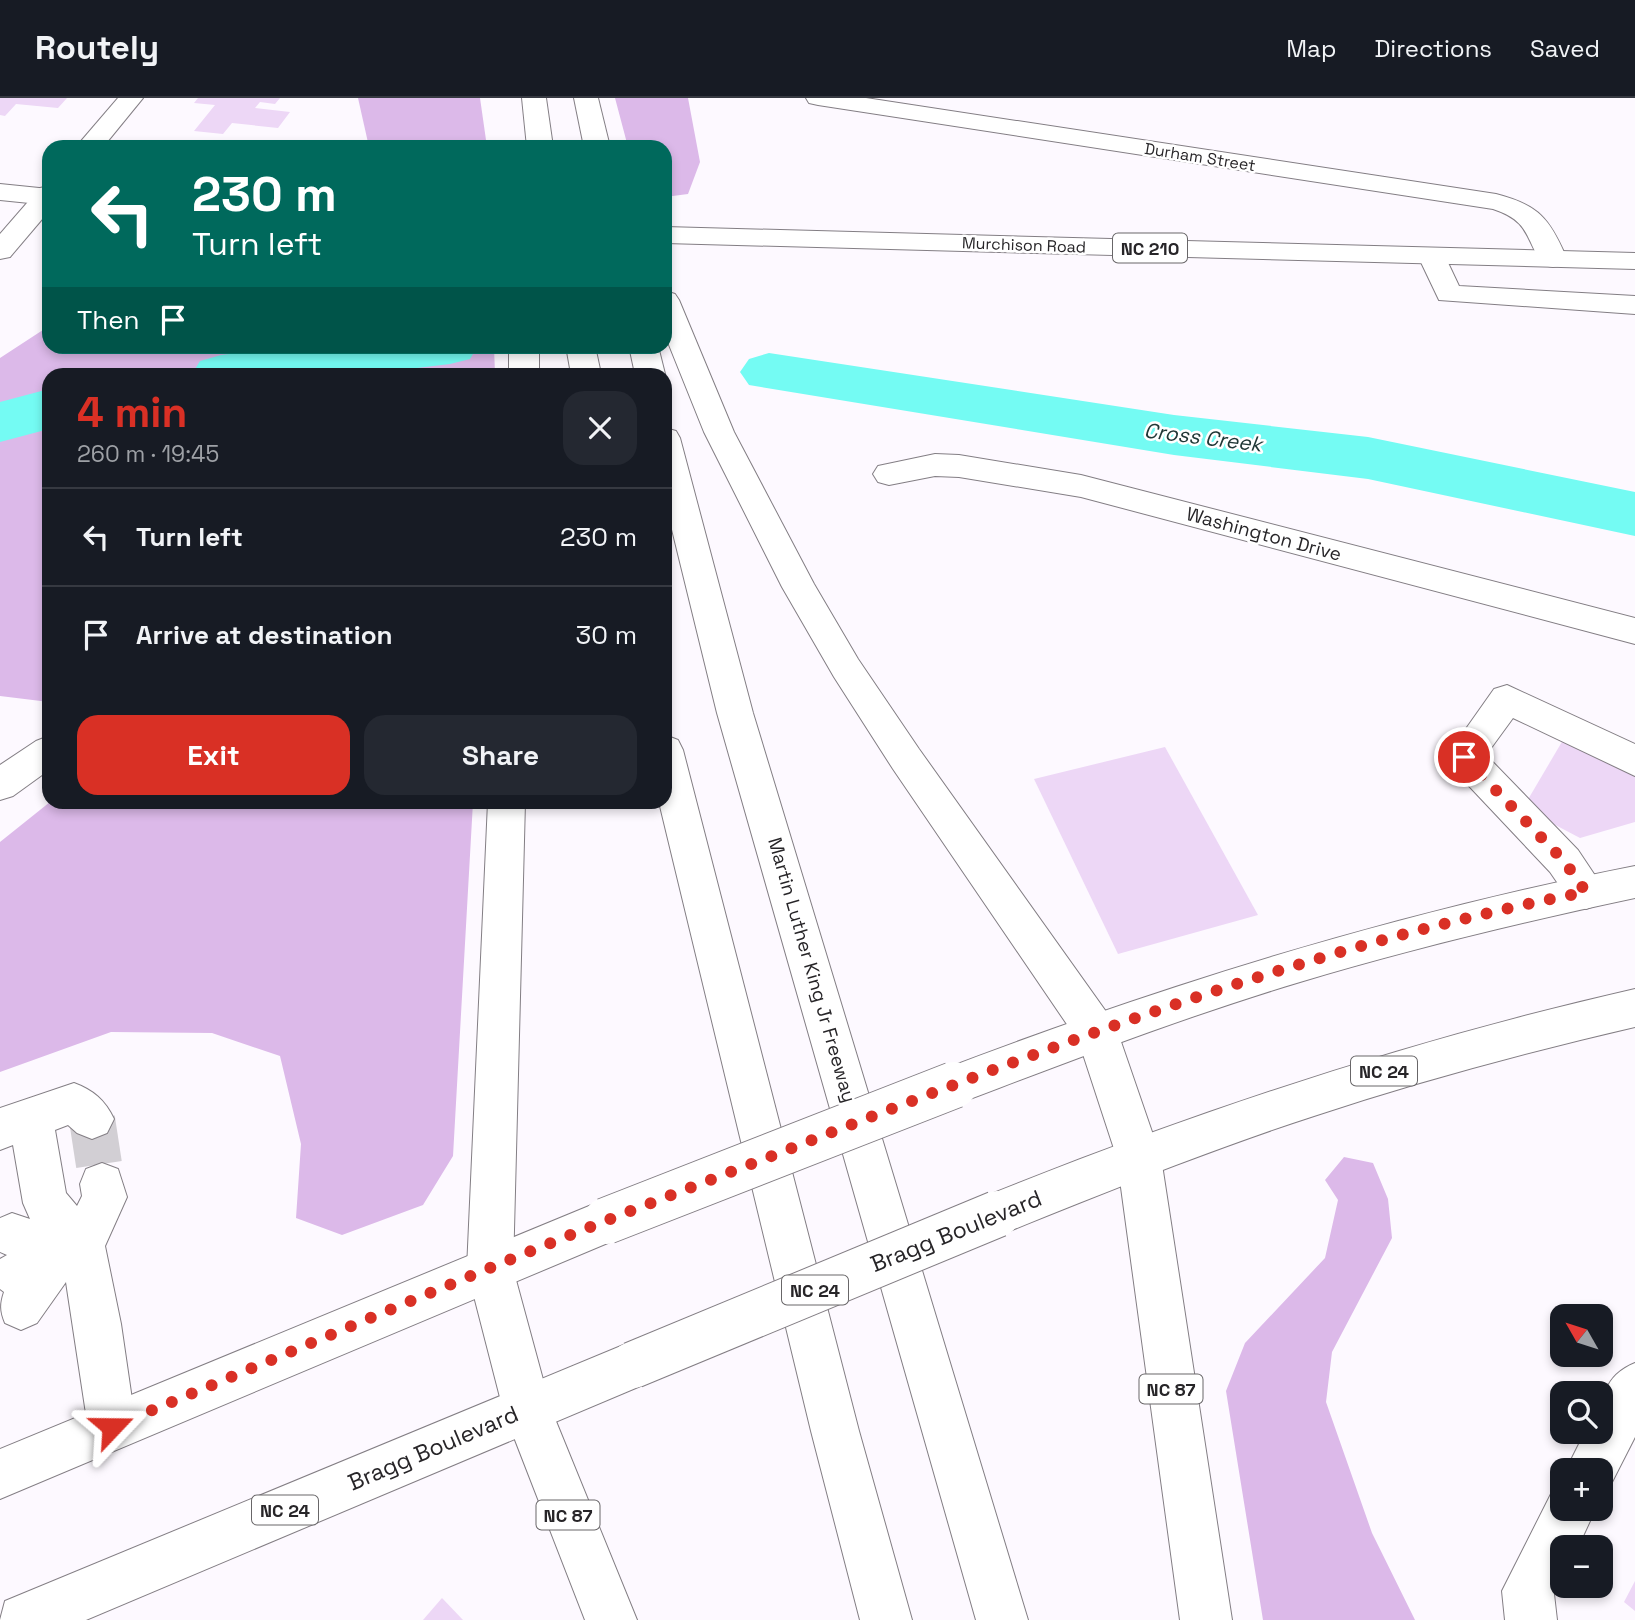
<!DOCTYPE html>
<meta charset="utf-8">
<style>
body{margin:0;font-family:"Space Grotesk",sans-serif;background:#242831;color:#f1f3f6;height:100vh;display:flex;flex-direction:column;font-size:26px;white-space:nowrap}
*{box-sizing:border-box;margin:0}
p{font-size:23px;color:#9ea1a6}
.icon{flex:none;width:38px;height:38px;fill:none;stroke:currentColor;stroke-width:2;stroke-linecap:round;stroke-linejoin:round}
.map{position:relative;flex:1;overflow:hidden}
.panel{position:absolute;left:42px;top:270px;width:630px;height:441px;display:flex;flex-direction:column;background:#171b24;border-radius:21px;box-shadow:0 4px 10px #0003}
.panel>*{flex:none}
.banner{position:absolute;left:42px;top:42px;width:630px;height:214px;border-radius:21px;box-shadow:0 4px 10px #0003;background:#00695c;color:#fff;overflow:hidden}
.needle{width:46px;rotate:309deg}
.controls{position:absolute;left:1550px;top:1206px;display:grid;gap:14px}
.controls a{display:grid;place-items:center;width:63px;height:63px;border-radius:14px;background:#171b24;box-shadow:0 4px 10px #0003;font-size:35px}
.pin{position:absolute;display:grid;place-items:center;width:60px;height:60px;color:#fff;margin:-30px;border:4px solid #fff;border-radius:50%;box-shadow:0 2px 7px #0007}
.me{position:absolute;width:77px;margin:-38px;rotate:67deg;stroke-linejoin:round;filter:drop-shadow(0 0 5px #0008)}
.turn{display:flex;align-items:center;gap:24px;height:147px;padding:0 35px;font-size:32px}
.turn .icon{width:91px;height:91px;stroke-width:2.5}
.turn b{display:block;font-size:49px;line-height:60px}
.then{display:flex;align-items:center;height:66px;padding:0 35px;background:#0003;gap:14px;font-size:26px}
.round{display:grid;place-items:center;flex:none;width:74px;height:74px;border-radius:21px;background:#242831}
.headline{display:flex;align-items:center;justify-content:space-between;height:119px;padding:0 35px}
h1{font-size:42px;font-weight:700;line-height:52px;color:#d93025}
.action{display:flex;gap:14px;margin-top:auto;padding:14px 35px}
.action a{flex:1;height:80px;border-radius:21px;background:#d93025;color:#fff;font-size:28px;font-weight:700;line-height:80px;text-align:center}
.action a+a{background:#242831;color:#f1f3f6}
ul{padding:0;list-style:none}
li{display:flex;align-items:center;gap:21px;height:98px;padding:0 35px;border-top:2px solid #363941}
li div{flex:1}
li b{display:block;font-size:26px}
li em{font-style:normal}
header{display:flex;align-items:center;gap:42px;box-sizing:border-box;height:98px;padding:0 35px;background:#171b24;border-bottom:2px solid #363941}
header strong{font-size:33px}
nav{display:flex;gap:38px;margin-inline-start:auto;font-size:24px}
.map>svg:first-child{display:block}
</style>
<header>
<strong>Routely</strong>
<nav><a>Map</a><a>Directions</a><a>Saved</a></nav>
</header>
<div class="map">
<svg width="1635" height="1522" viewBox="0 0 1635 1522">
<rect width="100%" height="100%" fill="#fdf9ff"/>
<g fill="#dcb9e9">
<polygon points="358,0 480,0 487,49 369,49"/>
<polygon points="615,0 688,0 700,64 688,96 665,99 665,49 628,49"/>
<polygon points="49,228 49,248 494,249 495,276 49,276 49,604 0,598 0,260"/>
<polygon points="50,704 473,704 453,1058 423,1107 342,1137 296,1120 301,1046 280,958 212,935 111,934 0,974 0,744"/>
<polygon points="1344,1059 1373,1065 1388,1101 1392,1140 1332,1254 1326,1304 1372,1435 1415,1522 1263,1522 1226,1293 1245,1245 1325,1160 1338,1102 1325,1082"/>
</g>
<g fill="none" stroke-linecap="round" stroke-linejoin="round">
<g fill="#74fbf3" fill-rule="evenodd">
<polygon points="294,248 478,248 470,261 450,266 367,276 192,276 200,263 221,257"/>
<polygon points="769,255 1174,317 1368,339 1635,394 1635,438 1368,381 1174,357 749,287 740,274 749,261"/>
<polygon points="49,291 49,331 0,344 0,304"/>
</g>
</g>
<g fill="#edd7f6">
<polygon points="0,0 67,0 58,10 16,6 5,18 0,17"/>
<polygon points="198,0 280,0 275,6 260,4 255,10 290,14 278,30 232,25 223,36 194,33 215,7 194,5"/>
<polygon points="1563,642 1635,677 1635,724 1580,740 1523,710"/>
<polygon points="1165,649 1258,817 1118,856 1034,681"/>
<polygon points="1635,1483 1635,1513 1624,1504"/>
<polygon points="442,1500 463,1522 423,1522"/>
</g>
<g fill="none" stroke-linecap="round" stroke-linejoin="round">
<polyline stroke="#d2cfd4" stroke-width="46" stroke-dasharray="46 23" stroke-linecap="butt" points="92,1021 102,1086"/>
<defs>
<g id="minor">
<polygon points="118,0 143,0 103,49 76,49"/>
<path d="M806 0H866L1496 96C1539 107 1550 121 1567 161L1563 167 1553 169 1543 167C1525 140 1530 123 1493 111L818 7 809 5Z"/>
<polygon points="49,88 49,113 10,159 0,161 0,136 40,90"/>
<polygon points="1432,150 1442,152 1459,188 1635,198 1635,216 1439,202 1418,158 1422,152"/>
<polygon points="935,356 959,357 1081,377 1635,520 1635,546 1081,399 959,379 935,378 889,387 878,384 873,376 878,368"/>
<polygon points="1507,587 1635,646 1635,678 1513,620 1486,657 1578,752 1606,794 1600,806 1586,811 1572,806 1550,774 1451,669 1446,659 1494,591"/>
<polygon points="49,638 49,672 13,698 0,702 0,667 36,643"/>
<path d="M74 985C93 992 105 1002 114 1021L107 1035 92 1041 77 1035 68 1027 55 1032 66 1095 77 1108 82 1098 80 1086 86 1071 102 1065 118 1071 127 1099 105 1148 121 1226 136 1329 129 1346 112 1353 95 1346 88 1329 66 1184 37 1225 21 1232 5 1225C0 1213 0 1206 4 1194L0 1191V1161L7 1157 0 1154V1120L12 1115 30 1121 23 1105 13 1047 0 1052V1010Z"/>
<path d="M1635 1265V1339L1609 1390 1601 1393V1372H1566L1585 1334H1601C1601 1302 1603 1278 1635 1265Z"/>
<polygon points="1563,1388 1563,1410 1596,1410 1578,1449 1563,1449 1563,1479 1554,1496 1557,1522 1505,1522 1502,1493 1553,1392"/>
</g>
<g id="major">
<polygon points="0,86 49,91 49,107 0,102"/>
<polygon points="665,129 1635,155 1635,171 665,145"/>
<path d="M1635 768V800C1522 824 1410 851 1300 884 1183 919 1068 964 954 1007L939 1001 933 987 939 973C1166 886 1396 815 1635 768Z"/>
<path d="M1635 891V929C1527 954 1420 983 1314 1018 1206 1053 1102 1096 997 1138L981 1132 975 1116 981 1100C1194 1014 1411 942 1635 891Z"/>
<polygon points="606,1101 622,1107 629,1123 622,1139 0,1401 0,1351"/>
<polygon points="633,1243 650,1250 657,1267 650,1284 86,1522 0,1522 5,1503"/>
</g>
<g id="highway">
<polygon points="522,0 546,0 553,49 527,49"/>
<polygon points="574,0 598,0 610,49 584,49"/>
<polygon points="665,193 675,196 679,202 734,334 814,486 858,561 919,651 1112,922 1118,935 1161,1060 1232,1522 1180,1522 1117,1060 1079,944 893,671 834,579 782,489 704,334 665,237"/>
<rect x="509" y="248" width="30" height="28"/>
<polygon points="566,248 595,248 601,276 571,276"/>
<polygon points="629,248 658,248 665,276 635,276"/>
<polygon points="665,330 676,333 680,340 753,615 1028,1522 976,1522 717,615 665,403"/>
<polygon points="665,637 678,642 683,652 859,1333 912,1522 860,1522 811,1333 659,704 665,704"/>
<polygon points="488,704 525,704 513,1171 551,1311 637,1522 585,1522 503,1311 467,1171"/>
</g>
</defs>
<use href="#minor" stroke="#837e84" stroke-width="2"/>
<use href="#major" stroke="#837e84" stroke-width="2"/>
<use href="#highway" stroke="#837e84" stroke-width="2"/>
<use href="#minor" fill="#fff" fill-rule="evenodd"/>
<use href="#major" fill="#fff" fill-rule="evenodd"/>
<use href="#highway" fill="#fff" fill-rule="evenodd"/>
<defs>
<g id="major-bridge">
<polyline points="606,1123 954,987"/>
<polyline points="633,1267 997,1116"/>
</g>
</defs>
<use href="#major-bridge" stroke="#837e84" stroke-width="48" stroke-linecap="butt"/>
<use href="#major-bridge" stroke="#fff" stroke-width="46"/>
</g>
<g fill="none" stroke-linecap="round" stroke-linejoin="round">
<path stroke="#d93025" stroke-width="12" stroke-dasharray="0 21.6" d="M112 1329C263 1266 413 1201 563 1140 654 1103 745 1069 835 1033 1079 937 1328 844 1586 794L1564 763 1464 659"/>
</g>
<g text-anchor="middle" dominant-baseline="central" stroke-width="5" stroke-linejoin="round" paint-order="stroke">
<g font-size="16" fill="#272528" stroke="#fff">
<text transform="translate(1200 59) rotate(9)">Durham Street</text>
<text transform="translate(1024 147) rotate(2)">Murchison Road</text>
</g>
<g fill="#fff" stroke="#686668" stroke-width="2">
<rect x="1113" y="135.5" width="74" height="29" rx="5"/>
<rect x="1351" y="958.5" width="66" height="29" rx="5"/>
<rect x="782" y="1177.5" width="66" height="29" rx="5"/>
<rect x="1139.5" y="1276.5" width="63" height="29" rx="5"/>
<rect x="252" y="1397.5" width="66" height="29" rx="5"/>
<rect x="536.5" y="1402.5" width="63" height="29" rx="5"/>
</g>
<g font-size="18" font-weight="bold" fill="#272528">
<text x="1150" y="150">NC 210</text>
<text x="1384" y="973">NC 24</text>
<text x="815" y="1192">NC 24</text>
<text x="1171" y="1291">NC 87</text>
<text x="285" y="1412">NC 24</text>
<text x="568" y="1417">NC 87</text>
</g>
<g font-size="19" fill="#272528" stroke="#fff">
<text transform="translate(1264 436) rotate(15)">Washington Drive</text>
<text transform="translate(812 872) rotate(74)">Martin Luther King Jr Freeway</text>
</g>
<g font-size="21" font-style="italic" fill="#213837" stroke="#fff">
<text transform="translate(1203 339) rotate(7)">Cross Creek</text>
</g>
<g font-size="23" fill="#272528" stroke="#fff">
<text transform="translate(956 1133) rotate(-22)">Bragg Boulevard</text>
<text transform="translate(433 1350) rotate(-23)">Bragg Boulevard</text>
</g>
</g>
</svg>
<div class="controls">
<a><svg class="needle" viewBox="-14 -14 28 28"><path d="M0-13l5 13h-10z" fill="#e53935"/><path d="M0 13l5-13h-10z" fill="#9ea1a6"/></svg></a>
<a><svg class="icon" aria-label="search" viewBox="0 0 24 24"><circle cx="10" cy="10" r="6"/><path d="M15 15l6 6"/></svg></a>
<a>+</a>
<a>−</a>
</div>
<div class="pin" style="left:1464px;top:659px;background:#d93025"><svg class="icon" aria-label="arrive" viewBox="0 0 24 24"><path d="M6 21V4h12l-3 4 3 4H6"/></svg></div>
<svg class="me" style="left:112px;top:1329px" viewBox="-20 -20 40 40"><path d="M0-17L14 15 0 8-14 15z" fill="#d93025" stroke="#fff" stroke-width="4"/></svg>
<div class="banner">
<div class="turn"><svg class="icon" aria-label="left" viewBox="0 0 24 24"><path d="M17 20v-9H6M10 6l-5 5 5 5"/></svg><div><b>230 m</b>Turn left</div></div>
<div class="then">Then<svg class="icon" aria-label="arrive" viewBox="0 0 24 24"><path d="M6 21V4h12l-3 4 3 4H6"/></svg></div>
</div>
<section class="panel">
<div class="headline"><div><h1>4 min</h1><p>260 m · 19:45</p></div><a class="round"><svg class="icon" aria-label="close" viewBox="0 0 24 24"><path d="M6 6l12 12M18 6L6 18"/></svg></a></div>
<ul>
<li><svg class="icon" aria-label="left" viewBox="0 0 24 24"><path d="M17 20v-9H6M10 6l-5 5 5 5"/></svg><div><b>Turn left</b></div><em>230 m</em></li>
<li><svg class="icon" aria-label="arrive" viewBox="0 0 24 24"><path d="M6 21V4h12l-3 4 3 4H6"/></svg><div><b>Arrive at destination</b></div><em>30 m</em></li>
</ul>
<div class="action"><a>Exit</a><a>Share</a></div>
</section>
</div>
